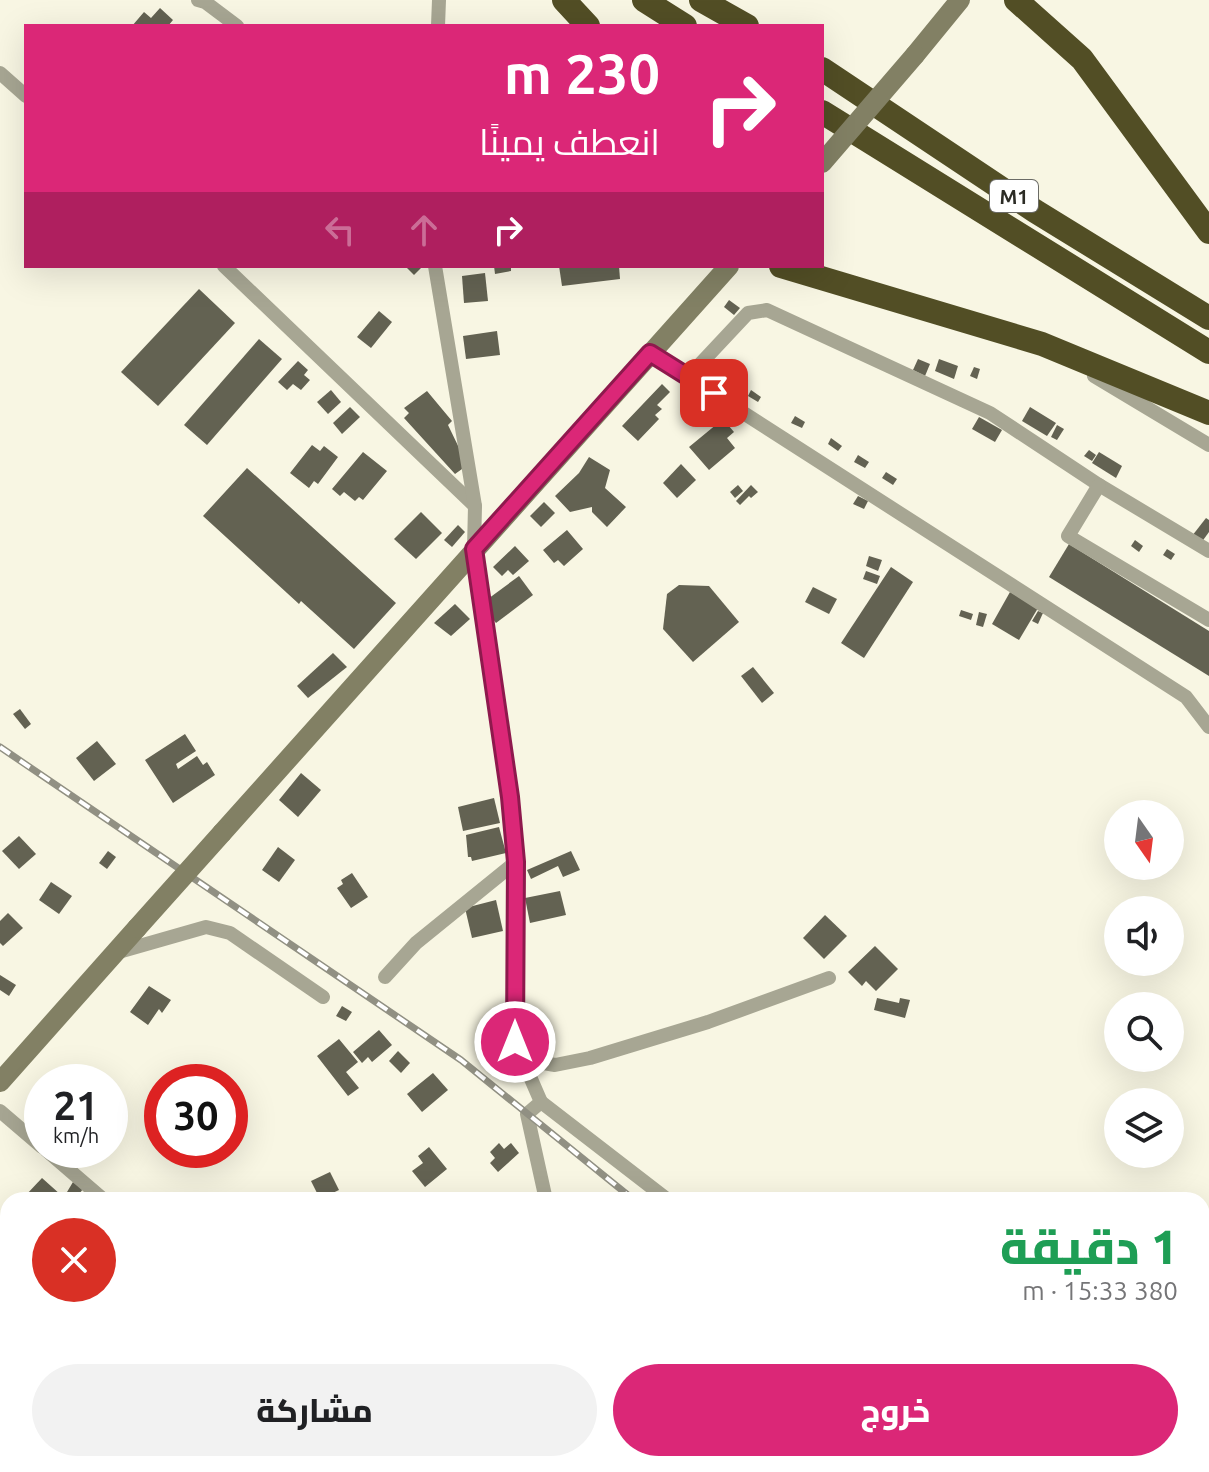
<!DOCTYPE html>
<html lang="ar">
<meta charset="utf-8">
<style>
body{margin:0;font-family:Ubuntu,Cairo,sans-serif;background:#f2f2f2;color:#202124;direction:rtl;height:100vh;display:flex;flex-direction:column;font-size:30px;white-space:nowrap}
*{box-sizing:border-box;margin:0}
p{font-size:26px;color:#757577}
.icon{flex:none;width:44px;height:44px;fill:none;stroke:currentColor;stroke-width:2;stroke-linecap:round;stroke-linejoin:round}
.map{position:relative;flex:1;overflow:hidden;direction:ltr}
.drawer{position:absolute;left:0px;top:1192px;width:1210px;height:280px;display:flex;flex-direction:column;background:#fff;border-radius:24px 24px 0 0;box-shadow:0 8px 32px #0002;direction:rtl}
.drawer>*{flex:none}
.hud{position:absolute;left:24px;top:24px;width:800px;height:244px;border-radius:0px;box-shadow:0 8px 32px #0002;direction:rtl;background:#db2777;color:#fff;overflow:hidden}
.needle{width:52px;rotate:166deg}
.fabs{position:absolute;left:1104px;top:800px;display:grid;gap:16px}
.fabs a{display:grid;place-items:center;width:80px;height:80px;border-radius:50%;background:#fff;box-shadow:0 8px 32px #0002;font-size:40px}
.speed{position:absolute;left:24px;top:1064px;display:flex;gap:16px;font-size:40px;font-weight:700;text-align:center}
.speed>*{display:grid;place-content:center;width:104px;height:104px;border-radius:50%;background:#fff;box-shadow:0 8px 32px #0002;line-height:1}
.speed small{font-size:20px;font-weight:400}
.speed .limit{border:12px solid #d22;background:#fff;color:#111}
.pin{position:absolute;display:grid;place-items:center;width:68px;height:68px;color:#fff;margin:-34px;border-radius:16px;box-shadow:0 4px 12px #0006}
.me{position:absolute;width:88px;margin:-44px;rotate:0deg;stroke-linejoin:round;filter:drop-shadow(0 0 6px #0008)}
.turn{display:flex;align-items:center;gap:28px;height:168px;padding:0 32px;font-size:36px}
.turn .icon{width:104px;height:104px;stroke-width:2.5}
.turn b{display:block;font-size:56px;line-height:68px}
.lanes{display:flex;align-items:center;height:76px;padding:0 32px;background:#0003;justify-content:center;gap:40px;direction:ltr}
.lanes .off{opacity:.35}
.round{display:grid;place-items:center;flex:none;width:84px;height:84px;border-radius:42px;background:#f2f2f2}
.summary{display:flex;align-items:center;justify-content:space-between;height:136px;padding:0 32px}
h1{font-size:48px;font-weight:800;line-height:60px;color:#1e9e55}
.action{display:flex;gap:16px;margin-top:auto;padding:16px 32px}
.action a{flex:1;height:92px;border-radius:48px;background:#db2777;color:#fff;font-size:32px;font-weight:800;line-height:92px;text-align:center}
.action a+a{background:#f2f2f2;color:#202124}
.map>svg:first-child{display:block}
</style>
<div class="map">
<svg width="1209" height="1472" viewBox="0 0 1209 1472">
<rect width="100%" height="100%" fill="#f8f6e3"/>
<g fill="#636252">
<polygon points="160,8 173,20 168,26 150,24 132,26 144,12 151,18"/>
<polygon points="405,266 423,266 414,275"/>
<polygon points="494,266 511,266 511,271 495,274"/>
<polygon points="559,266 619,266 620,279 562,286"/>
<polygon points="485,273 488,301 464,303 462,276"/>
<polygon points="199,289 235,323 158,406 121,372"/>
<polygon points="729,300 740,308 734,315 724,307"/>
<polygon points="379,311 392,322 371,348 357,337"/>
<polygon points="497,331 500,355 466,359 463,336"/>
<polygon points="259,339 282,359 207,445 184,425"/>
<polygon points="918,359 930,364 925,376 913,370"/>
<polygon points="939,359 958,366 954,379 935,371"/>
<polygon points="298,361 308,370 304,375 310,380 301,390 293,384 287,390 278,382"/>
<polygon points="974,367 980,369 977,379 970,376"/>
<polygon points="736,380 747,386 744,392 733,386"/>
<polygon points="662,384 670,392 657,405 662,409 655,415 659,419 638,441 622,426"/>
<polygon points="331,390 341,402 328,414 317,402"/>
<polygon points="751,390 761,397 758,402 748,396"/>
<polygon points="427,391 452,421 448,425 462,454 462,469 455,474 404,418 409,413 404,408"/>
<polygon points="350,407 360,417 342,434 333,423"/>
<polygon points="1030,407 1056,423 1047,436 1022,421"/>
<polygon points="795,416 805,422 802,428 791,423"/>
<polygon points="979,417 1002,430 995,442 972,429"/>
<polygon points="723,419 734,432 727,438 735,448 709,470 689,447"/>
<polygon points="1057,425 1064,429 1057,440 1051,437"/>
<polygon points="831,438 842,446 838,451 828,444"/>
<polygon points="312,445 320,451 324,446 338,457 318,484 314,481 309,488 290,473"/>
<polygon points="1089,450 1096,455 1092,461 1084,456"/>
<polygon points="363,452 387,471 363,500 359,497 355,501 344,492 340,496 332,489"/>
<polygon points="1099,452 1122,466 1116,478 1092,463"/>
<polygon points="858,455 869,462 865,468 854,462"/>
<polygon points="589,457 610,470 605,488 626,507 607,527 592,512 592,507 570,512 555,496 579,473"/>
<polygon points="681,464 696,480 677,498 663,483"/>
<polygon points="247,468 396,603 354,649 301,601 299,604 203,516"/>
<polygon points="886,472 897,479 893,485 882,478"/>
<polygon points="738,485 743,491 735,498 730,492"/>
<polygon points="751,485 758,492 751,498 749,496 740,505 736,501"/>
<polygon points="858,496 868,501 864,509 853,504"/>
<polygon points="544,502 555,513 541,527 530,516"/>
<polygon points="421,512 442,533 416,559 394,539"/>
<polygon points="1206,518 1209,520 1209,532 1201,543 1192,536"/>
<polygon points="458,525 465,532 452,547 444,540"/>
<polygon points="567,530 583,549 564,566 558,560 554,563 543,550"/>
<polygon points="1135,540 1143,546 1139,552 1131,546"/>
<polygon points="1069,544 1209,631 1209,676 1049,577"/>
<polygon points="515,546 529,561 513,575 508,570 502,576 493,567"/>
<polygon points="1167,549 1175,554 1171,560 1163,555"/>
<polygon points="869,556 882,560 878,571 866,566"/>
<polygon points="891,567 913,582 864,658 841,643"/>
<polygon points="866,571 880,576 877,584 863,579"/>
<polygon points="519,576 533,595 496,623 481,604"/>
<polygon points="679,585 709,586 739,622 693,662 663,629 667,594"/>
<polygon points="813,587 837,599 829,614 805,602"/>
<polygon points="1010,592 1038,608 1019,640 992,624"/>
<polygon points="455,604 470,619 451,636 434,623"/>
<polygon points="961,610 973,614 971,620 959,616"/>
<polygon points="1038,611 1043,613 1038,624 1032,621"/>
<polygon points="979,612 987,614 983,627 976,625"/>
<polygon points="333,653 347,667 308,698 297,686"/>
<polygon points="753,667 774,693 762,703 741,676"/>
<polygon points="20,709 31,724 25,729 13,714"/>
<polygon points="185,734 196,751 176,764 178,769 197,756 203,765 207,762 215,775 173,803 145,760"/>
<polygon points="97,741 116,764 94,781 76,758"/>
<polygon points="301,773 321,790 298,817 279,800"/>
<polygon points="494,798 500,823 463,831 458,807"/>
<polygon points="499,827 506,853 472,861 471,857 468,857 466,835"/>
<polygon points="19,836 36,854 19,869 2,851"/>
<polygon points="278,847 295,860 279,882 262,870"/>
<polygon points="108,851 116,857 107,869 99,863"/>
<polygon points="571,851 580,870 563,877 558,866 531,879 527,870"/>
<polygon points="352,873 368,897 351,908 337,888 343,884 341,880"/>
<polygon points="51,882 72,896 59,914 39,900"/>
<polygon points="560,891 566,915 530,923 525,898"/>
<polygon points="496,900 503,931 472,938 465,908"/>
<polygon points="8,913 23,928 3,946 0,943 0,921"/>
<polygon points="825,915 847,936 824,959 803,938"/>
<polygon points="875,946 898,969 876,991 866,981 862,986 848,972"/>
<polygon points="0,975 16,985 9,996 0,990"/>
<polygon points="149,986 171,1000 162,1013 159,1009 148,1025 130,1012"/>
<polygon points="877,998 899,1003 900,998 910,1000 905,1018 874,1010"/>
<polygon points="342,1006 352,1012 346,1021 336,1016"/>
<polygon points="379,1030 392,1045 372,1062 368,1057 362,1063 353,1052"/>
<polygon points="339,1039 358,1062 346,1072 359,1088 348,1096 317,1056"/>
<polygon points="398,1051 410,1063 401,1073 389,1061"/>
<polygon points="433,1073 448,1090 422,1112 407,1094"/>
<polygon points="499,1143 504,1149 511,1143 519,1153 498,1172 490,1163 495,1158 490,1152"/>
<polygon points="429,1147 447,1169 425,1187 412,1171 423,1163 418,1156"/>
<polygon points="330,1172 339,1190 320,1199 311,1181"/>
<polygon points="42,1178 61,1195 57,1200 30,1200 25,1196"/>
<polygon points="73,1182 83,1189 76,1198 67,1192"/>
<polygon points="1202,1336 1209,1339 1209,1374 1205,1382 1202,1380"/>
<polygon points="1202,1399 1209,1403 1209,1428 1204,1436"/>
</g>
<g fill="none" stroke-linecap="round" stroke-linejoin="round">
<g stroke="#a7a693" stroke-width="14">
<polyline points="198,0 205,2 237,26"/>
<polyline points="438,26 439,0"/>
<polyline points="0,73 26,96"/>
<polyline points="224,266 475,506"/>
<polyline points="435,266 475,506 474,549 510,797 516,862 515,1042 541,1102 527,1114 546,1200"/>
<polyline points="650,353 1186,697 1209,727"/>
<polyline points="1094,376 1209,445"/>
<polyline points="688,377 748,313 767,310 990,413 1099,485 1209,551"/>
<polyline points="1099,485 1068,536 1209,620"/>
<polyline points="115,953 206,927 230,933 323,997"/>
<polyline points="385,977 416,943 516,862"/>
<polyline points="521,1059 555,1065 590,1058 708,1022 829,978"/>
<polyline points="541,1102 668,1200"/>
<polyline points="0,1111 42,1147"/>
<polyline points="46,1150 104,1200"/>
<polyline points="1202,1457 1209,1464"/>
<polyline points="246,1464 249,1472"/>
<polyline points="605,1464 607,1472"/>
</g>
<g stroke="#828064" stroke-width="20">
<polyline points="915,55 960,0"/>
<polyline points="222,833 729,266"/>
<polyline points="0,1082 137,928"/>
</g>
<g stroke="#524e25" stroke-width="24">
<polyline points="564,0 588,26"/>
<polyline points="644,0 685,26"/>
<polyline points="701,0 747,26"/>
<polyline points="1016,0 1082,59 1209,232"/>
<polyline points="822,69 1035,211 1209,318"/>
<polyline points="822,112 1209,352"/>
<polyline points="781,266 1042,344 1209,413"/>
</g>
<defs>
<g id="rail">
<polyline points="0,747 461,1060 634,1200"/>
<polyline points="931,1464 939,1472"/>
</g>
</defs>
<use href="#rail" stroke="#919083" stroke-width="7"/>
<use href="#rail" stroke="#fff" stroke-width="4" stroke-dasharray="12" stroke-linecap="butt"/>
<g stroke="#828064" stroke-width="20">
<polyline points="822,163 915,55"/>
<polyline points="137,928 222,833"/>
</g>
</g>
<g fill="none" stroke-linecap="round" stroke-linejoin="round">
<defs>
<polyline id="route" points="515,1042 516,862 510,797 474,549 650,353 714,393"/>
</defs>
<use href="#route" stroke="#8e194d" stroke-width="20"/>
<use href="#route" stroke="#db2777" stroke-width="14"/>
</g>
<g text-anchor="middle" dominant-baseline="central" stroke-width="8" stroke-linejoin="round" paint-order="stroke">
<rect fill="#fff" stroke="#6b6b66" stroke-width="2" x="990" y="180" width="48" height="32" rx="6"/>
<g font-size="20" font-weight="bold" fill="#2c2c25">
<text x="1014" y="196">M1</text>
</g>
</g>
</svg>
<div class="fabs">
<a><svg class="needle" viewBox="-14 -14 28 28"><path d="M0-13l5 13h-10z" fill="#e53935"/><path d="M0 13l5-13h-10z" fill="#757577"/></svg></a>
<a><svg class="icon" aria-label="sound" viewBox="0 0 24 24"><path d="M4 9h4l5-4v14l-5-4H4zM17 9q2 3 0 6"/></svg></a>
<a><svg class="icon" aria-label="search" viewBox="0 0 24 24"><circle cx="10" cy="10" r="6"/><path d="M15 15l6 6"/></svg></a>
<a><svg class="icon" aria-label="layers" viewBox="0 0 24 24"><path d="M12 4l9 5-9 5-9-5zM3 14l9 5 9-5"/></svg></a>
</div>
<div class="speed"><div>21<small>km/h</small></div><div class="limit">30</div></div>
<div class="pin" style="left:714px;top:393px;background:#d93025"><svg class="icon" aria-label="arrive" viewBox="0 0 24 24"><path d="M6 21V4h12l-3 4 3 4H6"/></svg></div>
<svg class="me" style="left:515px;top:1042px" viewBox="-20 -20 40 40"><circle r="17" fill="#db2777" stroke="#fff" stroke-width="3"/><path d="M0-11L8 9 0 5-8 9z" fill="#fff"/></svg>
<div class="hud">
<div class="turn"><svg class="icon" aria-label="right" viewBox="0 0 24 24"><path d="M7 20v-9h11M14 6l5 5-5 5"/></svg><div><b>230 m</b>انعطف يمينًا</div></div>
<div class="lanes"><svg class="icon off" aria-label="left" viewBox="0 0 24 24"><path d="M17 20v-9H6M10 6l-5 5 5 5"/></svg><svg class="icon off" aria-label="ahead" viewBox="0 0 24 24"><path d="M12 20V5M6 11l6-6 6 6"/></svg><svg class="icon" aria-label="right" viewBox="0 0 24 24"><path d="M7 20v-9h11M14 6l5 5-5 5"/></svg></div>
</div>
<section class="drawer">
<div class="summary"><div><h1>1 دقيقة</h1><p>380 m · 15:33</p></div><a class="round" style="background:#d93025;color:#fff"><svg class="icon" aria-label="close" viewBox="0 0 24 24"><path d="M6 6l12 12M18 6L6 18"/></svg></a></div>
<div class="action"><a>خروج</a><a>مشاركة</a></div>
</section>
</div>
